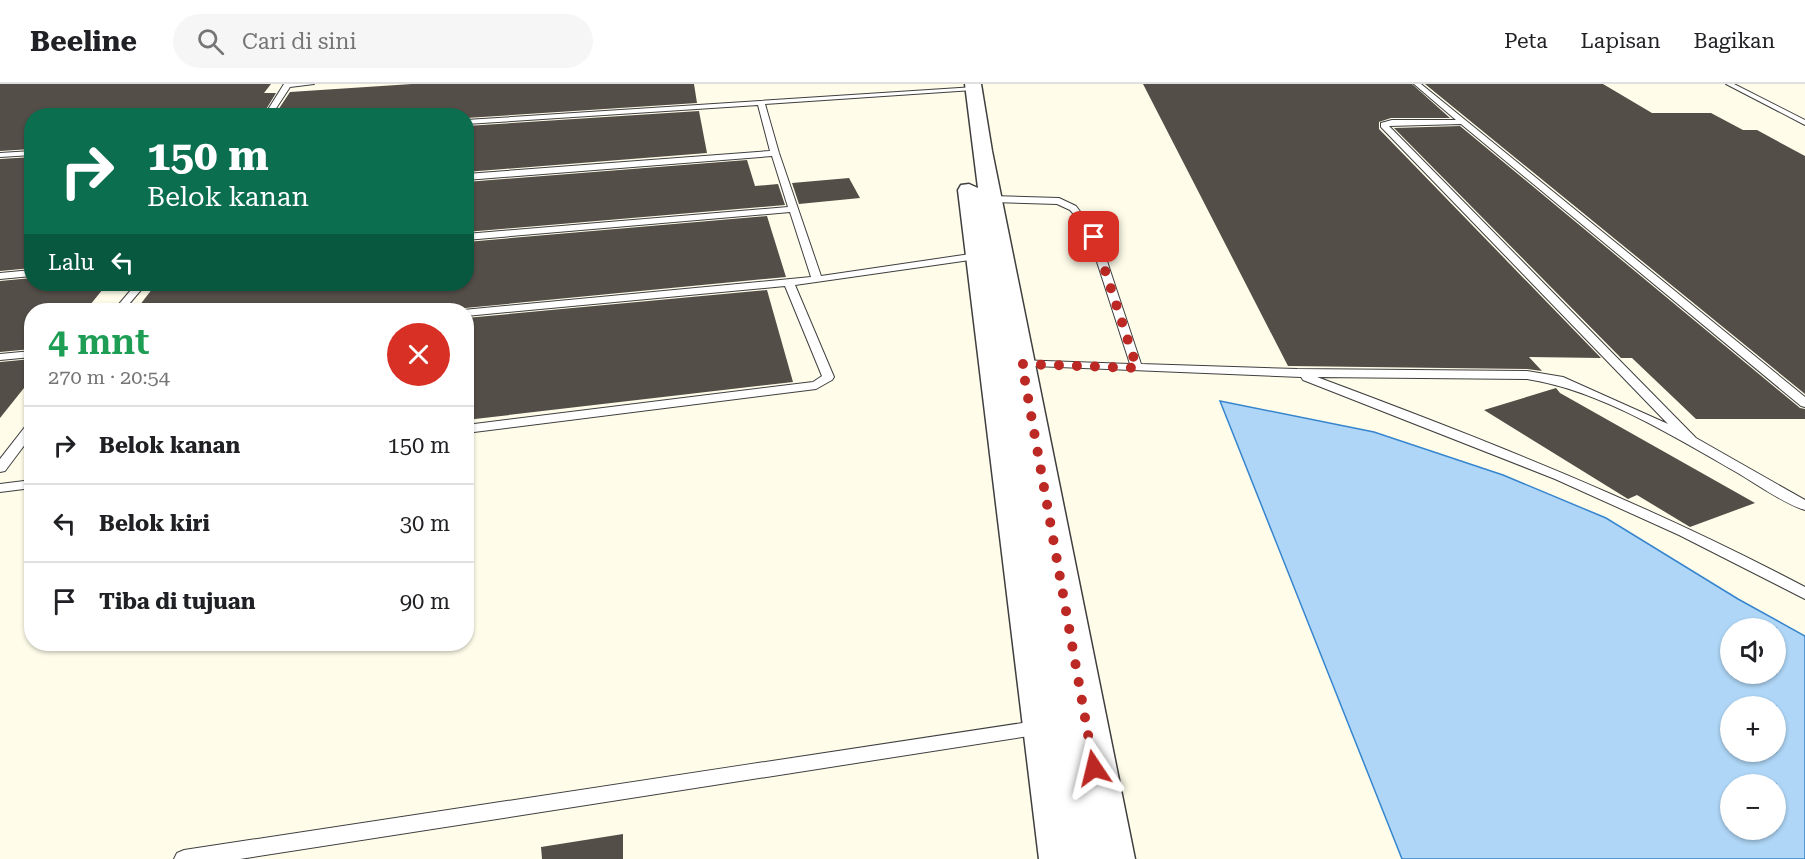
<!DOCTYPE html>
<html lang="id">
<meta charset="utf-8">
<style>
body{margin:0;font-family:"Roboto Serif",serif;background:#f6f6f6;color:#202124;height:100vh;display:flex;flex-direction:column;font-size:22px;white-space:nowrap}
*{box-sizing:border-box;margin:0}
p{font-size:20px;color:#757577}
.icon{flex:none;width:33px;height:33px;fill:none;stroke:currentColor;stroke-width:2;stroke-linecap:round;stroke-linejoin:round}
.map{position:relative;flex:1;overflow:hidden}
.sheet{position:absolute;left:24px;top:219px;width:450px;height:348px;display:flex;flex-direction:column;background:#fff;border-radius:24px;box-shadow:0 2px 4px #0004}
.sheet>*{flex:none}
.guide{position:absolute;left:24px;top:24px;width:450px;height:183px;border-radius:24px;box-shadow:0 2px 4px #0004;background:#0b6e4f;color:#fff;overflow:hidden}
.buttons{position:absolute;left:1720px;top:534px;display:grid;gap:12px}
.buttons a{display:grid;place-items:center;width:66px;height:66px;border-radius:50%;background:#fff;box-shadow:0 2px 4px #0004;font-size:30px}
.pin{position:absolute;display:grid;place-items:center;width:51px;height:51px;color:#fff;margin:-26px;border-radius:12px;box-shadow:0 3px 9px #0006}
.me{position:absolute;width:66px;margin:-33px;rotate:350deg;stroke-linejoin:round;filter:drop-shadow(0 0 4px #0008)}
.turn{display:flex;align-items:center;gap:21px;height:126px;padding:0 24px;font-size:27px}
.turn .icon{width:78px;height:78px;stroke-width:2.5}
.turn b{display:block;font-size:42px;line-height:51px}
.then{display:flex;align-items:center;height:57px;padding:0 24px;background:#0003;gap:12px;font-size:22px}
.round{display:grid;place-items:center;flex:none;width:63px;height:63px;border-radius:32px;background:#f6f6f6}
.summary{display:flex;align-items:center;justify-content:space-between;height:102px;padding:0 24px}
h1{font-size:36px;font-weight:600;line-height:45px;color:#1e9e55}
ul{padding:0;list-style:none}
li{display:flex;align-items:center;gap:18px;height:78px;padding:0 24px;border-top:2px solid #e0e0e0}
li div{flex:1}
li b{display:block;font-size:22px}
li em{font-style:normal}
header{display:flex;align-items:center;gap:36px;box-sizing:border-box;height:84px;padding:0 30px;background:#fff;border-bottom:2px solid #e0e0e0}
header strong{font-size:28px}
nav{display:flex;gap:33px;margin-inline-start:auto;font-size:21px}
.search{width:420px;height:54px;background:#f6f6f6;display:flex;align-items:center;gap:15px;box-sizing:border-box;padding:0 21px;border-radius:33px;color:#757577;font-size:22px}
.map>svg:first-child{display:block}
</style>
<header>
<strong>Beeline</strong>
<div class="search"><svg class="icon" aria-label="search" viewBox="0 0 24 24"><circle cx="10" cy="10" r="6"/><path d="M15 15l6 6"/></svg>Cari di sini</div>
<nav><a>Peta</a><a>Lapisan</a><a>Bagikan</a></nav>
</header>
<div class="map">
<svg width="1805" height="775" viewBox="0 0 1805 775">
<rect width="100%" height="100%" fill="#fffdea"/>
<path fill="#afd6f6" stroke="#3685ce" stroke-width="1.5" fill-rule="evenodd" d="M1220 317 1374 348 1503 391 1606 434 1738 515 1805 552V775H1402ZM1731 544H1776V590H1731ZM1731 622H1776V668H1731ZM1731 700H1776V746H1731Z"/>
<g fill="#544e48">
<polygon points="0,0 271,0 264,9 276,9 262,32 32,32 32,65 0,67"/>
<polygon points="412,0 694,0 697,19 466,34 466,32 274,32 290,8"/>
<polygon points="1143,0 1412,0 1450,34 1391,34 1379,38 1379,45 1601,274 1529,273 1542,287 1527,285 1288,282"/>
<polygon points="1425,0 1603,0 1652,29 1711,29 1743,46 1757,46 1805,72 1805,310"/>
<polygon points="699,27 707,69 466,88 466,42"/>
<polygon points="1460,42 1800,324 1805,325 1805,335 1696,335 1632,274 1621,274 1394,44"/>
<polygon points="32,73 32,184 0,187 0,75"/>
<polygon points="747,76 755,102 778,100 785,121 466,148 466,98"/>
<polygon points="849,94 860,114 799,120 792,99"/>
<polygon points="767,132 786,193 444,226 136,226 156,200 466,200 466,158"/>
<polygon points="32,194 32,200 107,200 86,226 32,226 32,265 0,268 0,197"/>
<polygon points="767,206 793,298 466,336 466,234"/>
<polygon points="32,275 32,294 0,334 0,278"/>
<polygon points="1556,304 1560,309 1755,419 1690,443 1637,411 1628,415 1484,326"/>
<polygon points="623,750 623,775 542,775 541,763"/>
</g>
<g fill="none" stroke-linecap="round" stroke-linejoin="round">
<defs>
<g id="service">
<polygon points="284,0 314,0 290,3 271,32 264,32"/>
<path d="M1414 0H1421L1805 313V323L1801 322 1461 40 1389 42 1696 354 1805 416V426C1786 421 1755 399 1736 388 1673 352 1599 306 1527 295L1317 293C1484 355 1648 420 1805 503V515L1679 451 1555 395 1303 296 1301 293 1013 281 1011 279 1013 277 1017 276 1130 280 1089 153 1077 134 1070 126 1057 120 991 118 987 115 991 112 1059 114 1076 122 1099 153 1141 280 1297 285 1527 287 1563 293 1668 340 1381 43V39L1392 36H1456Z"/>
<polygon points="1726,0 1734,0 1805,36 1805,41"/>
<polygon points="975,3 973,6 765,20 779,69 821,192 977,169 982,172 977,175 795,201 834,293 832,296 816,305 466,349 466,341 813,298 822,292 785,202 466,232 466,226 463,226 811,193 790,128 466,156 466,150 788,123 772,72 466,96 466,90 770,67 758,21 466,40 466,36"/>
<polygon points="32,67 32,71 0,73 0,69"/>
<polygon points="32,186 32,192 0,195 0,189"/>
<polygon points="136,200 146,200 124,226 114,226"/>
<polygon points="32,267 32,273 0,276 0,270"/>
<polygon points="32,338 32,351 5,387 0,388 0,375 28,339"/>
<polygon points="32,396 32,404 0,408 0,400"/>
<polygon points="1042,636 1048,638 1051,643 1048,648 1042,650 240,775 174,775 177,769 184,766"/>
</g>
<polygon id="tertiary" points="965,0 981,0 992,67 1135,775 1039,775 958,106 961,101 969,100 978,104"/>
</defs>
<use href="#service" stroke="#3f3f3f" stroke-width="2"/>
<use href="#tertiary" stroke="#3f3f3f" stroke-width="3"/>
<use href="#service" fill="#fff" fill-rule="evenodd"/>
<use href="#tertiary" fill="#fff" fill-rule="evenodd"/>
</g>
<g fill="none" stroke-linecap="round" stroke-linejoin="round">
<polyline stroke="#bc2823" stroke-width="10" stroke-dasharray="0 18" points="1094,153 1137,284 1022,280 1094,684"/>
</g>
</svg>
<div class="buttons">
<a><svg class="icon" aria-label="sound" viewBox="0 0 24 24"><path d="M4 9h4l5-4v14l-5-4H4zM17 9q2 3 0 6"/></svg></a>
<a>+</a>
<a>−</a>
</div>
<div class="pin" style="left:1094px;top:153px;background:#d93025"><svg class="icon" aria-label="arrive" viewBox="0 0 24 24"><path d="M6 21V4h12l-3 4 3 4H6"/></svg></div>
<svg class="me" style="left:1094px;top:684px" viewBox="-20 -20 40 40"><path d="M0-17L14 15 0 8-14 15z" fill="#bc2823" stroke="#fff" stroke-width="4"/></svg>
<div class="guide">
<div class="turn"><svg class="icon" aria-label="right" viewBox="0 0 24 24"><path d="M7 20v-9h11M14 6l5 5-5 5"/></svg><div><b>150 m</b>Belok kanan</div></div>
<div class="then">Lalu<svg class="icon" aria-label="left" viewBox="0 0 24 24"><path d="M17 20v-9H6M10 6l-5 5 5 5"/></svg></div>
</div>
<section class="sheet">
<div class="summary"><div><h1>4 mnt</h1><p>270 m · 20:54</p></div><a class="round" style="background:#d93025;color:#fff"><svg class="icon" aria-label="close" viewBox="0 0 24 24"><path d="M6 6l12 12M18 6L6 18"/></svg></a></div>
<ul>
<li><svg class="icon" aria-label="right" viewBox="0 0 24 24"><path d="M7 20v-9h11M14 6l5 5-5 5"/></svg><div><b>Belok kanan</b></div><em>150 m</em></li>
<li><svg class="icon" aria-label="left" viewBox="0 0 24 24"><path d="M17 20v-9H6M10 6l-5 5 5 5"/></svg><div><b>Belok kiri</b></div><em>30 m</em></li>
<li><svg class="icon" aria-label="arrive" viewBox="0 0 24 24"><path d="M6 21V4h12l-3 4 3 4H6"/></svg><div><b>Tiba di tujuan</b></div><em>90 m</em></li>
</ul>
</section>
</div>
